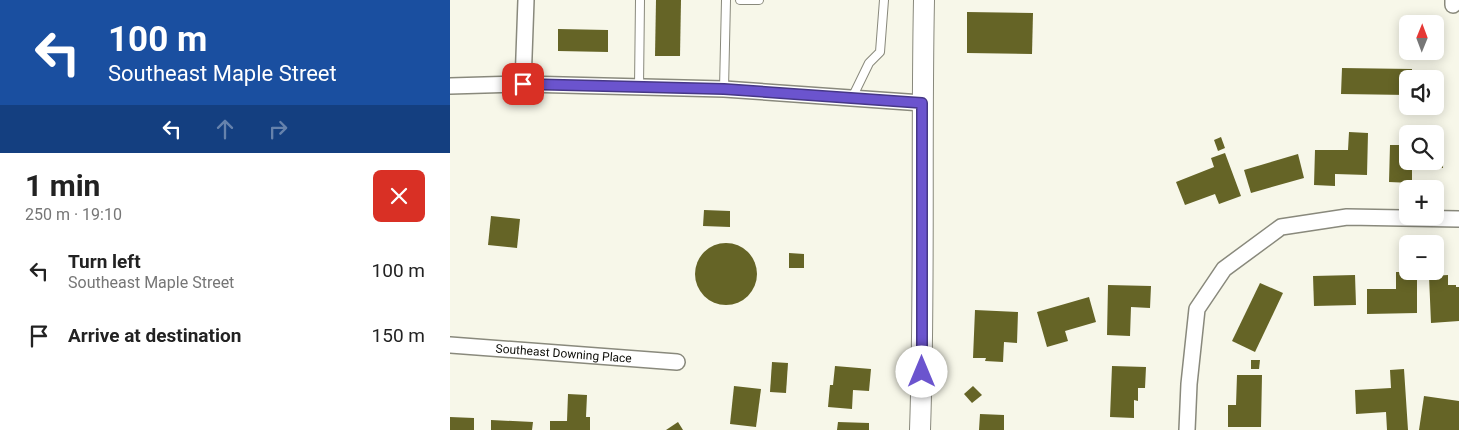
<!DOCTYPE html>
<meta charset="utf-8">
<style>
body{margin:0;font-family:Roboto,sans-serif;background:#f2f2f2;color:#222;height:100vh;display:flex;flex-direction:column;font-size:19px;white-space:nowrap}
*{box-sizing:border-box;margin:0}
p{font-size:16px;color:#767676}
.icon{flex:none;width:28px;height:28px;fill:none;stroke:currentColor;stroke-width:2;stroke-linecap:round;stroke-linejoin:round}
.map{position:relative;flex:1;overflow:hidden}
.details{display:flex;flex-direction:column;background:#fff;width:450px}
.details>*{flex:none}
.top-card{background:#1a4fa0;color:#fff;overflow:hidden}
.needle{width:32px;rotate:1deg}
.controls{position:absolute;left:949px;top:15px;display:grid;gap:10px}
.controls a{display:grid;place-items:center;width:45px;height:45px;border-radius:8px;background:#fff;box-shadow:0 2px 12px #0003;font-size:25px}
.pin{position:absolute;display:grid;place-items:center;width:42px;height:42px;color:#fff;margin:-21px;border-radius:10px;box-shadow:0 2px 8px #0006}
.me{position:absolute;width:55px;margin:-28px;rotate:0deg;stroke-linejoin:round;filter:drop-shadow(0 0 4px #0008)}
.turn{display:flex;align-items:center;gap:18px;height:105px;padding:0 25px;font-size:22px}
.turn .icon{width:65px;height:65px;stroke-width:2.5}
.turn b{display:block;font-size:35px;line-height:42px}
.lanes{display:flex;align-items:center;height:48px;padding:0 25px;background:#0003;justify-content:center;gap:25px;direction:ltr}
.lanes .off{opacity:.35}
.round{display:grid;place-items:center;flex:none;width:52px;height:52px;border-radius:8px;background:#f2f2f2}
.headline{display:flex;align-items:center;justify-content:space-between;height:85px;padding:0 25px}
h1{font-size:30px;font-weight:700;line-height:38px}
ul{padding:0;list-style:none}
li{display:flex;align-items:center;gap:15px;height:65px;padding:0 25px}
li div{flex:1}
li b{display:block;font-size:19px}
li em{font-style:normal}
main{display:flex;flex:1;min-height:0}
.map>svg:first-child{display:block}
</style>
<main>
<section class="details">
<div class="top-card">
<div class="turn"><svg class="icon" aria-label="left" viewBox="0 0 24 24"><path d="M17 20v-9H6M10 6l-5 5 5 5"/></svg><div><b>100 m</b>Southeast Maple Street</div></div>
<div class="lanes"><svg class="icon" aria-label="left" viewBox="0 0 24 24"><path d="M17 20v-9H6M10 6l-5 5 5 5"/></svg><svg class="icon off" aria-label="ahead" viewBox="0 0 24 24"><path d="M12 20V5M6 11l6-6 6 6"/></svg><svg class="icon off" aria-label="right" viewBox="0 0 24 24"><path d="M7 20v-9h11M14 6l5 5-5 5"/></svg></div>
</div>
<div class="headline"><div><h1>1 min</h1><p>250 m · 19:10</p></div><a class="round" style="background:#d93025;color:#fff"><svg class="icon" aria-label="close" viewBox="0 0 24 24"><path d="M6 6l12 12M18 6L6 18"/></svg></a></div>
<ul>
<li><svg class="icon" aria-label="left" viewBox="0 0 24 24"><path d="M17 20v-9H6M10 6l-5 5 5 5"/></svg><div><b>Turn left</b><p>Southeast Maple Street</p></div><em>100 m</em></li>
<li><svg class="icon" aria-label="arrive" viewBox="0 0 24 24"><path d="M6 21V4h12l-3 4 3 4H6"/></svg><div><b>Arrive at destination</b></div><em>150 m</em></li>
</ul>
</section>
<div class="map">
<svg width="1009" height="430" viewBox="0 0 1009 430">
<rect width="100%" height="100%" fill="#f7f7e9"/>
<g fill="#656426">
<polygon points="206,0 231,0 230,56 205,56"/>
<polygon points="517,12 583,13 582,54 517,53"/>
<polygon points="108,29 158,30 158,52 108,51"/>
<polygon points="892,68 962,69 962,79 958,79 958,95 891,94"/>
<polygon points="899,132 918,133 917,175 885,174 885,186 864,185 865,150 898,150"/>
<polygon points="771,137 775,148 768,151 764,140"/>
<polygon points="940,145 958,145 958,161 985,161 985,146 993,146 993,168 962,167 962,183 939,182"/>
<polygon points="775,153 791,196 769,204 765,194 735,205 726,182 764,167 761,158"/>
<polygon points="848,154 854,178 801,193 794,170"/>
<polygon points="254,210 280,211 280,227 253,226"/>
<polygon points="41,216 70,219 67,248 38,245"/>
<circle cx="276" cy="274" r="31"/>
<polygon points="339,253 354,254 354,268 339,268"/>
<polygon points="946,272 967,272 967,313 917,314 917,289 946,289"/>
<polygon points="905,275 906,305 864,306 863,276"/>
<polygon points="998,275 998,285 1006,285 1006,287 1009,287 1009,321 981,323 979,276"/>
<polygon points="810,283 833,293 805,352 782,341"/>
<polygon points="658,285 701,286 700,308 681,307 680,336 657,335"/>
<polygon points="639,297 646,322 615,331 618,341 597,347 587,312"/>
<polygon points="525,310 568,312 567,343 554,342 553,362 535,361 536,358 523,358"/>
<polygon points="801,360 810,360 809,369 801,369"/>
<polygon points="322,362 338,363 336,393 320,392"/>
<polygon points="385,366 421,369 419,391 403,390 402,409 378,407 380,385 383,385"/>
<polygon points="662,366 696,367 695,388 688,388 688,401 684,400 684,418 660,417"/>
<polygon points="954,369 958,430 937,430 936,412 906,414 905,390 941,388 940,370"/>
<polygon points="787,375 812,375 811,427 778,427 778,405 786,405"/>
<polygon points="284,386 311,389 306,427 280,424"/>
<polygon points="523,386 532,395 522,403 514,394"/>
<polygon points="118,394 137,395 136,417 140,417 140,430 100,430 100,421 117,421"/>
<polygon points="974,396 1009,401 1009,430 969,430"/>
<polygon points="530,414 554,415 554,430 529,430"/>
<polygon points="0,417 24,418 24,430 0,430"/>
<polygon points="41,420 83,422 82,430 41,430"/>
<polygon points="228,422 233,430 216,430"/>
<polygon points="388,422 419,423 419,430 387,430"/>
</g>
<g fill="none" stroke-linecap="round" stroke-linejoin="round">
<defs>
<g id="service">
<polyline points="290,0 309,0"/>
<polyline points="189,87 190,0"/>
<polyline points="274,89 276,0"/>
<polyline points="402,98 419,63 430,52 434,0"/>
</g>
<g id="minor">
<polyline points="1003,5 1003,0"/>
<polyline points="73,84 76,0"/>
<polyline points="0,86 73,84 274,89 472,103"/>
<path id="s1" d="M0 345 227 362"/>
<polyline points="737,430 739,384 747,309 774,269 831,227 897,217 1009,219"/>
</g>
<path id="secondary" d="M470 430C475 287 471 143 474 0"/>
</defs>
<use href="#service" stroke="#89897c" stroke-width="10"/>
<use href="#minor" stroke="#89897c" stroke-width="18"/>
<use href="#secondary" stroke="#89897c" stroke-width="22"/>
<use href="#service" stroke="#fff" stroke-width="8"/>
<use href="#minor" stroke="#fff" stroke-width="15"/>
<use href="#secondary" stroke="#fff" stroke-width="20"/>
</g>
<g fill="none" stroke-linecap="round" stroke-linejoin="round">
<defs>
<polyline id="route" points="73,84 274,89 472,103 472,372"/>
</defs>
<use href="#route" stroke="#463786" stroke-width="12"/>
<use href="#route" stroke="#6b54ce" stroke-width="9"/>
</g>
<g text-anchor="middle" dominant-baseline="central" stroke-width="5" stroke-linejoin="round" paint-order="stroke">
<g font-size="12" fill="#0f0f0a" stroke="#f7f7e9">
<text stroke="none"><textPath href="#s1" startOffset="114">Southeast Downing Place</textPath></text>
</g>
</g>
</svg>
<div class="controls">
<a><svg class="needle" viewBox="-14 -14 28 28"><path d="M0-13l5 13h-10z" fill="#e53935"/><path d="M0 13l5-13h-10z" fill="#767676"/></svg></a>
<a><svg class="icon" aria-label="sound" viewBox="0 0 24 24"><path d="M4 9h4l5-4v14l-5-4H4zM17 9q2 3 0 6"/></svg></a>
<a><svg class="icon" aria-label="search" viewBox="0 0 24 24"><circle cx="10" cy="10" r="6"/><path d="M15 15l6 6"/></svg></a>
<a>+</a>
<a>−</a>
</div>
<div class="pin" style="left:73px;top:84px;background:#d93025"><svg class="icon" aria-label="arrive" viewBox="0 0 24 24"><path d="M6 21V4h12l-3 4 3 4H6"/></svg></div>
<svg class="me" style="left:472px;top:372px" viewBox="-20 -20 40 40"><circle r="19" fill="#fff"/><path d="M0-13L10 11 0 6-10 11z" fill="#6b54ce"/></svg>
</div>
</main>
